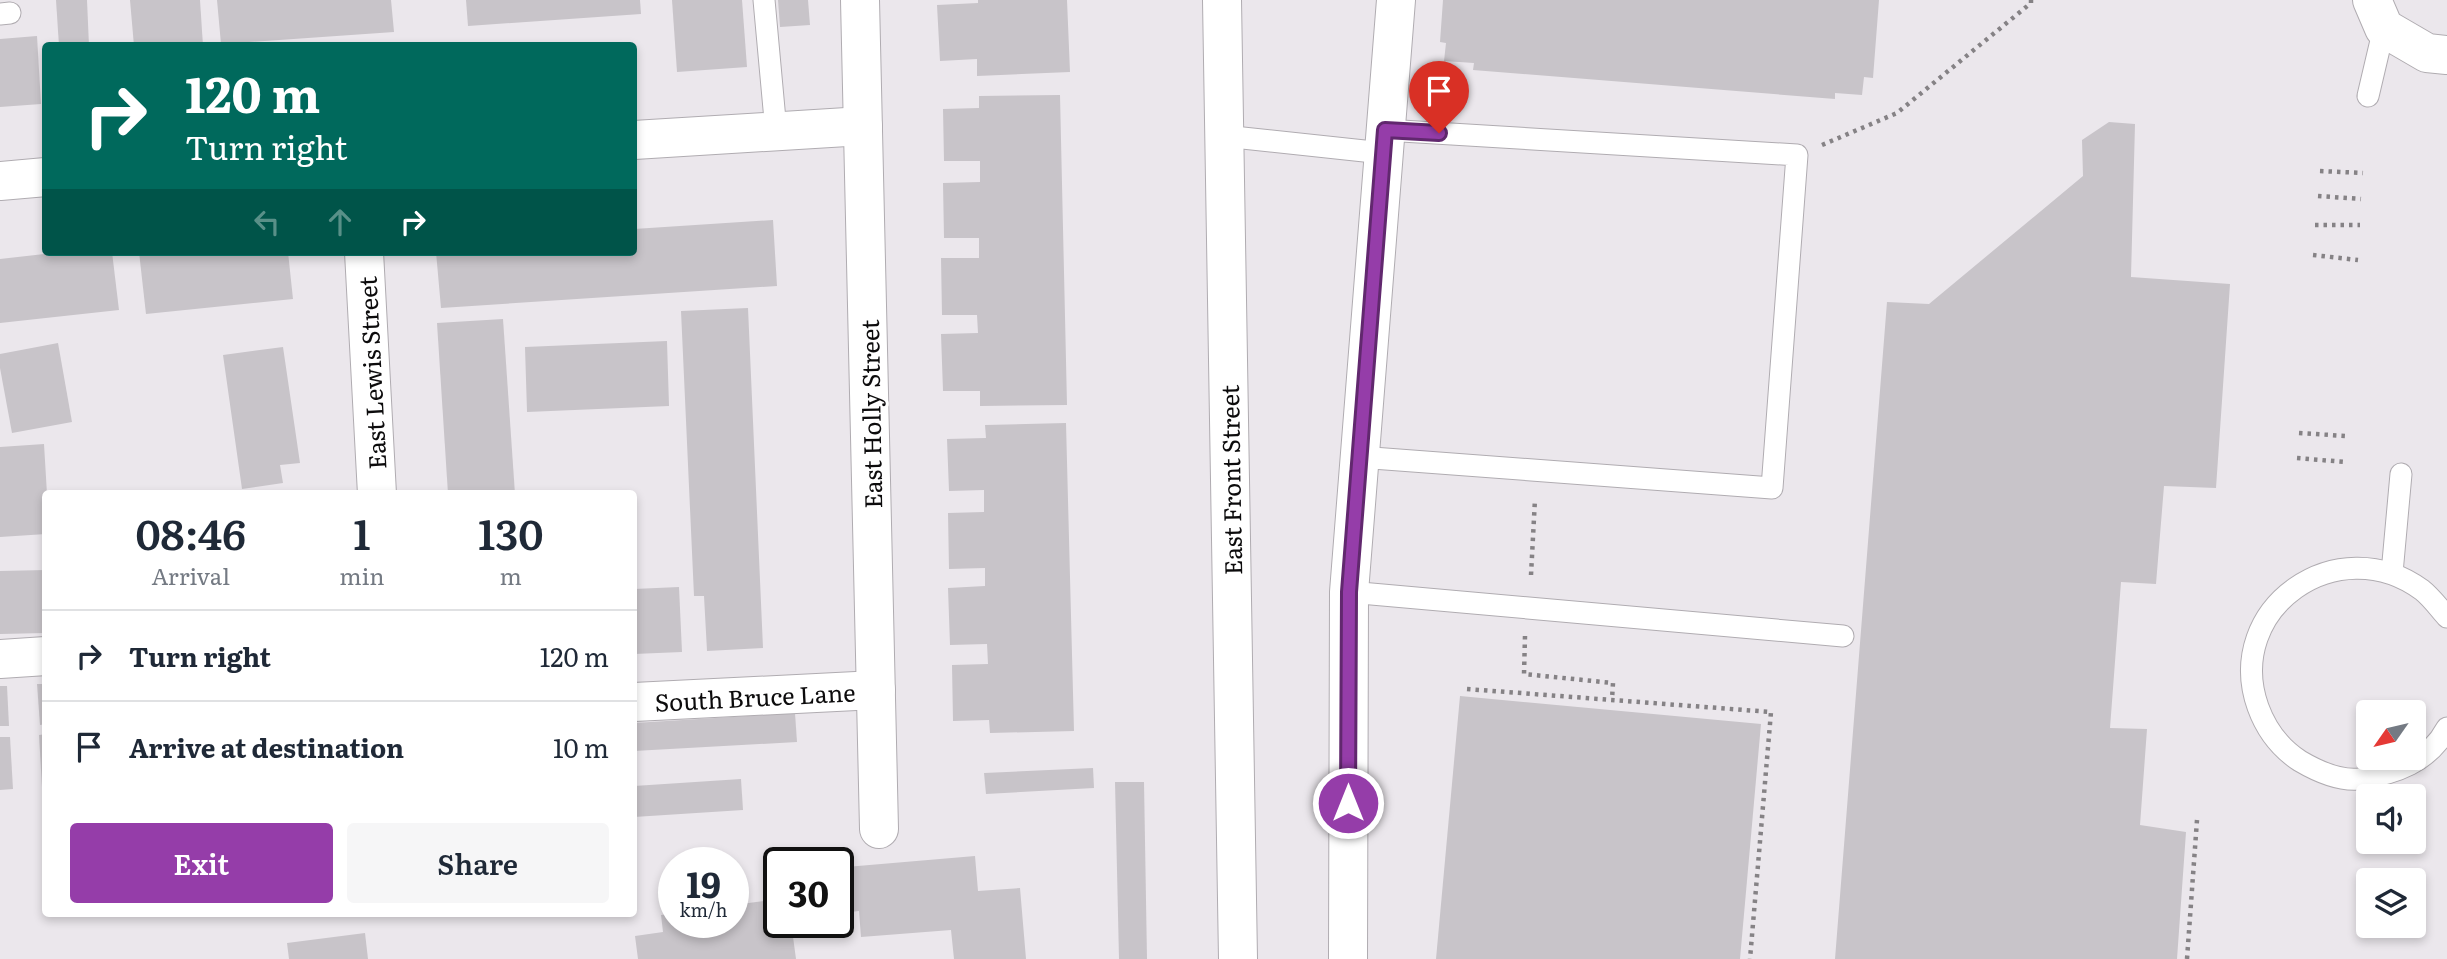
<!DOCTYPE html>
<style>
body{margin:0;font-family:Literata,serif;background:#f6f6f7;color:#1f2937;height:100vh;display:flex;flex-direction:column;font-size:26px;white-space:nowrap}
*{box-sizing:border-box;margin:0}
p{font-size:23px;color:#747a83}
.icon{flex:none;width:38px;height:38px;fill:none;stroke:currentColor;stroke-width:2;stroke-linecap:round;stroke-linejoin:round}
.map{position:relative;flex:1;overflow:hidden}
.details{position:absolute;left:42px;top:490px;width:595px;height:427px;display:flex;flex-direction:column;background:#fff;border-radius:7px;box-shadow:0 4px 10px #0003}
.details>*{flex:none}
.banner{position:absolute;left:42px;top:42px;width:595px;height:214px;border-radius:7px;box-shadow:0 4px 10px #0003;background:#00695c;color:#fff;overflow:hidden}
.needle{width:46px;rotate:236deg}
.buttons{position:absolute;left:2356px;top:700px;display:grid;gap:14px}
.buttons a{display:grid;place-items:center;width:70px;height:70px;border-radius:7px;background:#fff;box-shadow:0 4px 10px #0003;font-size:35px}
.speed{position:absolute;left:658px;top:847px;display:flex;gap:14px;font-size:35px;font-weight:700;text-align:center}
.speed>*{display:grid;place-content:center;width:91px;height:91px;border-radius:50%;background:#fff;box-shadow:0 4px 10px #0003;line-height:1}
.speed small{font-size:18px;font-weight:400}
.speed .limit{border:4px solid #111;border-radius:10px;background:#fff;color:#111}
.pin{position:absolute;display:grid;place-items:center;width:60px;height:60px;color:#fff;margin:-72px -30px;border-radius:50% 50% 50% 0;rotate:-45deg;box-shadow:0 0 7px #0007}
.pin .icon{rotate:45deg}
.me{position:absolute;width:77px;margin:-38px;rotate:0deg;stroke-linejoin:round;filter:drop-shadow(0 0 5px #0008)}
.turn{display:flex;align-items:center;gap:24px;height:147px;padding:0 28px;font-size:32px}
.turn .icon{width:91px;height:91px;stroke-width:2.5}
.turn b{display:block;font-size:49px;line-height:60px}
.lanes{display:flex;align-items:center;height:66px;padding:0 28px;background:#0003;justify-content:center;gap:35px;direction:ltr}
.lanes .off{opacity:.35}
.eta{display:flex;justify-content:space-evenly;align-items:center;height:119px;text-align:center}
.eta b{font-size:42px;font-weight:600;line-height:49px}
.cta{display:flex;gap:14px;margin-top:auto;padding:14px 28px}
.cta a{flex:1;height:80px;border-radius:7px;background:#953da9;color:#fff;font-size:28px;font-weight:600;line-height:80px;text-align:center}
.cta a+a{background:#f6f6f7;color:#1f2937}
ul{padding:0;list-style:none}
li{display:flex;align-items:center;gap:21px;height:91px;padding:0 28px;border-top:2px solid #e0e1e3}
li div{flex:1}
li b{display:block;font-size:26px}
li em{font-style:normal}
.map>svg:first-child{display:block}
</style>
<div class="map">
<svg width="2447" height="959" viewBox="0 0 2447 959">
<rect width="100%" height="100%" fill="#ebe7ec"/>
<g fill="#c8c4c9">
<polygon points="56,0 87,0 89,46 59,46"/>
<polygon points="130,0 200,0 203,46 134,46"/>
<polygon points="217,0 391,0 394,32 221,44"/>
<polygon points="466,0 640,0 641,14 468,26"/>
<polygon points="672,0 742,0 747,67 677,72"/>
<polygon points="778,0 808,0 810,25 780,27"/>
<polygon points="978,0 1067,0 1070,72 977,76 977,59 940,61 937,5 978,3"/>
<polygon points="1443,0 1879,0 1873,78 1864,77 1862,95 1835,93 1835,99 1473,70 1474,63 1444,61 1446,43 1440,42"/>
<polygon points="37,36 41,104 0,107 0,39"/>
<polygon points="1060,95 1067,405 980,406 980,391 943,391 941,334 978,333 977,315 942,315 941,258 979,258 979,238 944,238 943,183 980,182 980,161 944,161 943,109 979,108 979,96"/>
<polygon points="2109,122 2135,124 2131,277 2230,284 2216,488 2164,486 2156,584 2121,582 2110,728 2147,729 2140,825 2186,832 2177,959 1835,959 1887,302 1929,304 2083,176 2082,140"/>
<polygon points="773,220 777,286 441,308 436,252 634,252 634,229"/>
<polygon points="62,252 112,252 119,310 0,323 0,259"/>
<polygon points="139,252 288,252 293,299 146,314"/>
<polygon points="748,308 763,648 707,651 704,596 694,596 681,311"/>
<polygon points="503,319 515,494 448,494 437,323"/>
<polygon points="667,341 669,406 527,412 525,347"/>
<polygon points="58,343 72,422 12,433 0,368 0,354"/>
<polygon points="283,347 300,463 280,465 283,483 242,489 223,355"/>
<polygon points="1066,423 1074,731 990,733 989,720 953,721 952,665 988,664 987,644 950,645 948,588 985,586 985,568 949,569 948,513 984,512 984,490 949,491 947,439 986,438 985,425"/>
<polygon points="44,444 47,494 46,494 46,534 0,537 0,447"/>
<polygon points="46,570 46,633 0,634 0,571"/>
<polygon points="679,587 682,652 634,654 634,589"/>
<polygon points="37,684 46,684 46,724 40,725"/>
<polygon points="0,686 7,686 9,726 0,726"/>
<polygon points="1460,696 1761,724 1740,959 1436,959"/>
<polygon points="795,713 797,742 634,751 634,723"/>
<polygon points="46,734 46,787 42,787 39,735"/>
<polygon points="0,737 10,737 13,789 0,790"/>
<polygon points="1093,768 1094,788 986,794 984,773"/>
<polygon points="741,779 743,810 634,817 634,786"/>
<polygon points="1115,782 1144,782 1147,959 1119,959"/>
<polygon points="975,856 978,891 1020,888 1026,959 954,959 951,930 861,937 859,911 850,912 846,867"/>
<polygon points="779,899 779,922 791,922 796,959 638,959 635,936 663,932 661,915 674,913 674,922 733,922 733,905"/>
<polygon points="365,933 368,959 289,959 287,943"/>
</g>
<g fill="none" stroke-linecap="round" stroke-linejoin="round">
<defs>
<g id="service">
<polyline points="764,0 776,131"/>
<polyline points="0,14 10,13"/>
<polyline points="2368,96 2384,28"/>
<polyline points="1224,136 1383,153"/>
<polyline points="1359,457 1772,488 1797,155 1385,130"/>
<polyline points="2392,573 2401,474"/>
<polyline points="1349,592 1843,636"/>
<path d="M2447 617C2439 608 2431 597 2422 590 2338 528 2223 608 2258 707 2266 729 2280 748 2300 761 2317 771 2338 781 2359 779 2395 774 2429 762 2447 728"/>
</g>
<g id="minor">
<polyline points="860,0 879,829"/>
<polyline points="2372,0 2384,28 2427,53 2447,55"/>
<polyline points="634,140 863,126"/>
<polyline points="0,181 46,177"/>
<polyline points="364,252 377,494"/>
<polyline points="0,659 46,656"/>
<polyline points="634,702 876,690"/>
<polyline points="1348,959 1349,592 1396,0"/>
</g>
<polyline id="secondary" points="1222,0 1238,959"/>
</defs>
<use href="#service" stroke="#b0acb1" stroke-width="23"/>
<use href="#minor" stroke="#b0acb1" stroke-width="40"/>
<use href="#secondary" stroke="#b0acb1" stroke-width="40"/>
<g stroke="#858285" stroke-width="4.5" stroke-dasharray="3.5 5" stroke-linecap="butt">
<polyline points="1822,145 1897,113 2031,3 2031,0"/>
<polyline points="2320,171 2363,173"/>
<polyline points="2318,196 2361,199"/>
<polyline points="2315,225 2360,225"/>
<polyline points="2313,255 2358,260"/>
<polyline points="2299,433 2346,436"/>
<polyline points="2297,458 2345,462"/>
<polyline points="1531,575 1535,499"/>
<polyline points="1525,636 1524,674 1613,683 1612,699"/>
<polyline points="1467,689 1771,712 1750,959"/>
<polyline points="2187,959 2197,820"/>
</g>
<use href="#service" stroke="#fff" stroke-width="21"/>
<use href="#minor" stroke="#fff" stroke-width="38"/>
<use href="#secondary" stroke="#fff" stroke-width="38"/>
</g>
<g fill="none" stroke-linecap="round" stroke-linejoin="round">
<defs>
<polyline id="route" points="1348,803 1349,592 1385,130 1439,133"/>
</defs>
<use href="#route" stroke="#61286e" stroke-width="18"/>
<use href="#route" stroke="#953da9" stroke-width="12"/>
</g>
<g text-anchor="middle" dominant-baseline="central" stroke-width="6" stroke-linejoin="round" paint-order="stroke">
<g font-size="24" fill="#0c0b0c" stroke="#fff">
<text transform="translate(371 373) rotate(-93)">East Lewis Street</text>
<text transform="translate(870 414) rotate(-91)">East Holly Street</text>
<text transform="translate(1230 480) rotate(-91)">East Front Street</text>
<text transform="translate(755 696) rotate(-3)">South Bruce Lane</text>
</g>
</g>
</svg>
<div class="buttons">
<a><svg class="needle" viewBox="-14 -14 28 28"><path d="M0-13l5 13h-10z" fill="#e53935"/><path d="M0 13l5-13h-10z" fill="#747a83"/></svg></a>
<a><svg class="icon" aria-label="sound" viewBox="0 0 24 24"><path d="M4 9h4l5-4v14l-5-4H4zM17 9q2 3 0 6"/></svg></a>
<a><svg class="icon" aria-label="layers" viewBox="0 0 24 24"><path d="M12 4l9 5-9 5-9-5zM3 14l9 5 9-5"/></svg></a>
</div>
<div class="speed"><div>19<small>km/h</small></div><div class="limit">30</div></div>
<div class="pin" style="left:1439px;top:133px;background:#d93025"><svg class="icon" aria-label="arrive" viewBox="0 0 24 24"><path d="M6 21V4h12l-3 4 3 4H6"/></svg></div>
<svg class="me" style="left:1348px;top:803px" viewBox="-20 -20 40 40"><circle r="17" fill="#953da9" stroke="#fff" stroke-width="3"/><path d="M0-11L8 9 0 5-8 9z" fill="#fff"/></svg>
<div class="banner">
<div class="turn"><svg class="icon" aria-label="right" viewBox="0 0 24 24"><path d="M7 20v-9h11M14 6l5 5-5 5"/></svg><div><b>120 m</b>Turn right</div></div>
<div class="lanes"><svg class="icon off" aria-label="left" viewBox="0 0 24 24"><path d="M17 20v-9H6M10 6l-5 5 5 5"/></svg><svg class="icon off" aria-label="ahead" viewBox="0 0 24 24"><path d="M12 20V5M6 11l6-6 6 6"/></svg><svg class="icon" aria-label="right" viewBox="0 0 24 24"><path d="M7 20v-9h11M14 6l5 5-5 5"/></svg></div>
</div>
<section class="details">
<div class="eta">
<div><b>08:46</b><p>Arrival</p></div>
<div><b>1</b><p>min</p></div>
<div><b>130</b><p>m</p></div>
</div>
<ul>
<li><svg class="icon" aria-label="right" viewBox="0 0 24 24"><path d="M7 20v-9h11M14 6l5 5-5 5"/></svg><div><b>Turn right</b></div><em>120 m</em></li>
<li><svg class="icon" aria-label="arrive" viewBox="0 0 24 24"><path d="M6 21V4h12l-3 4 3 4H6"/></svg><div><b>Arrive at destination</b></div><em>10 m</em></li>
</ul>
<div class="cta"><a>Exit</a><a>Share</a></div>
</section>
</div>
